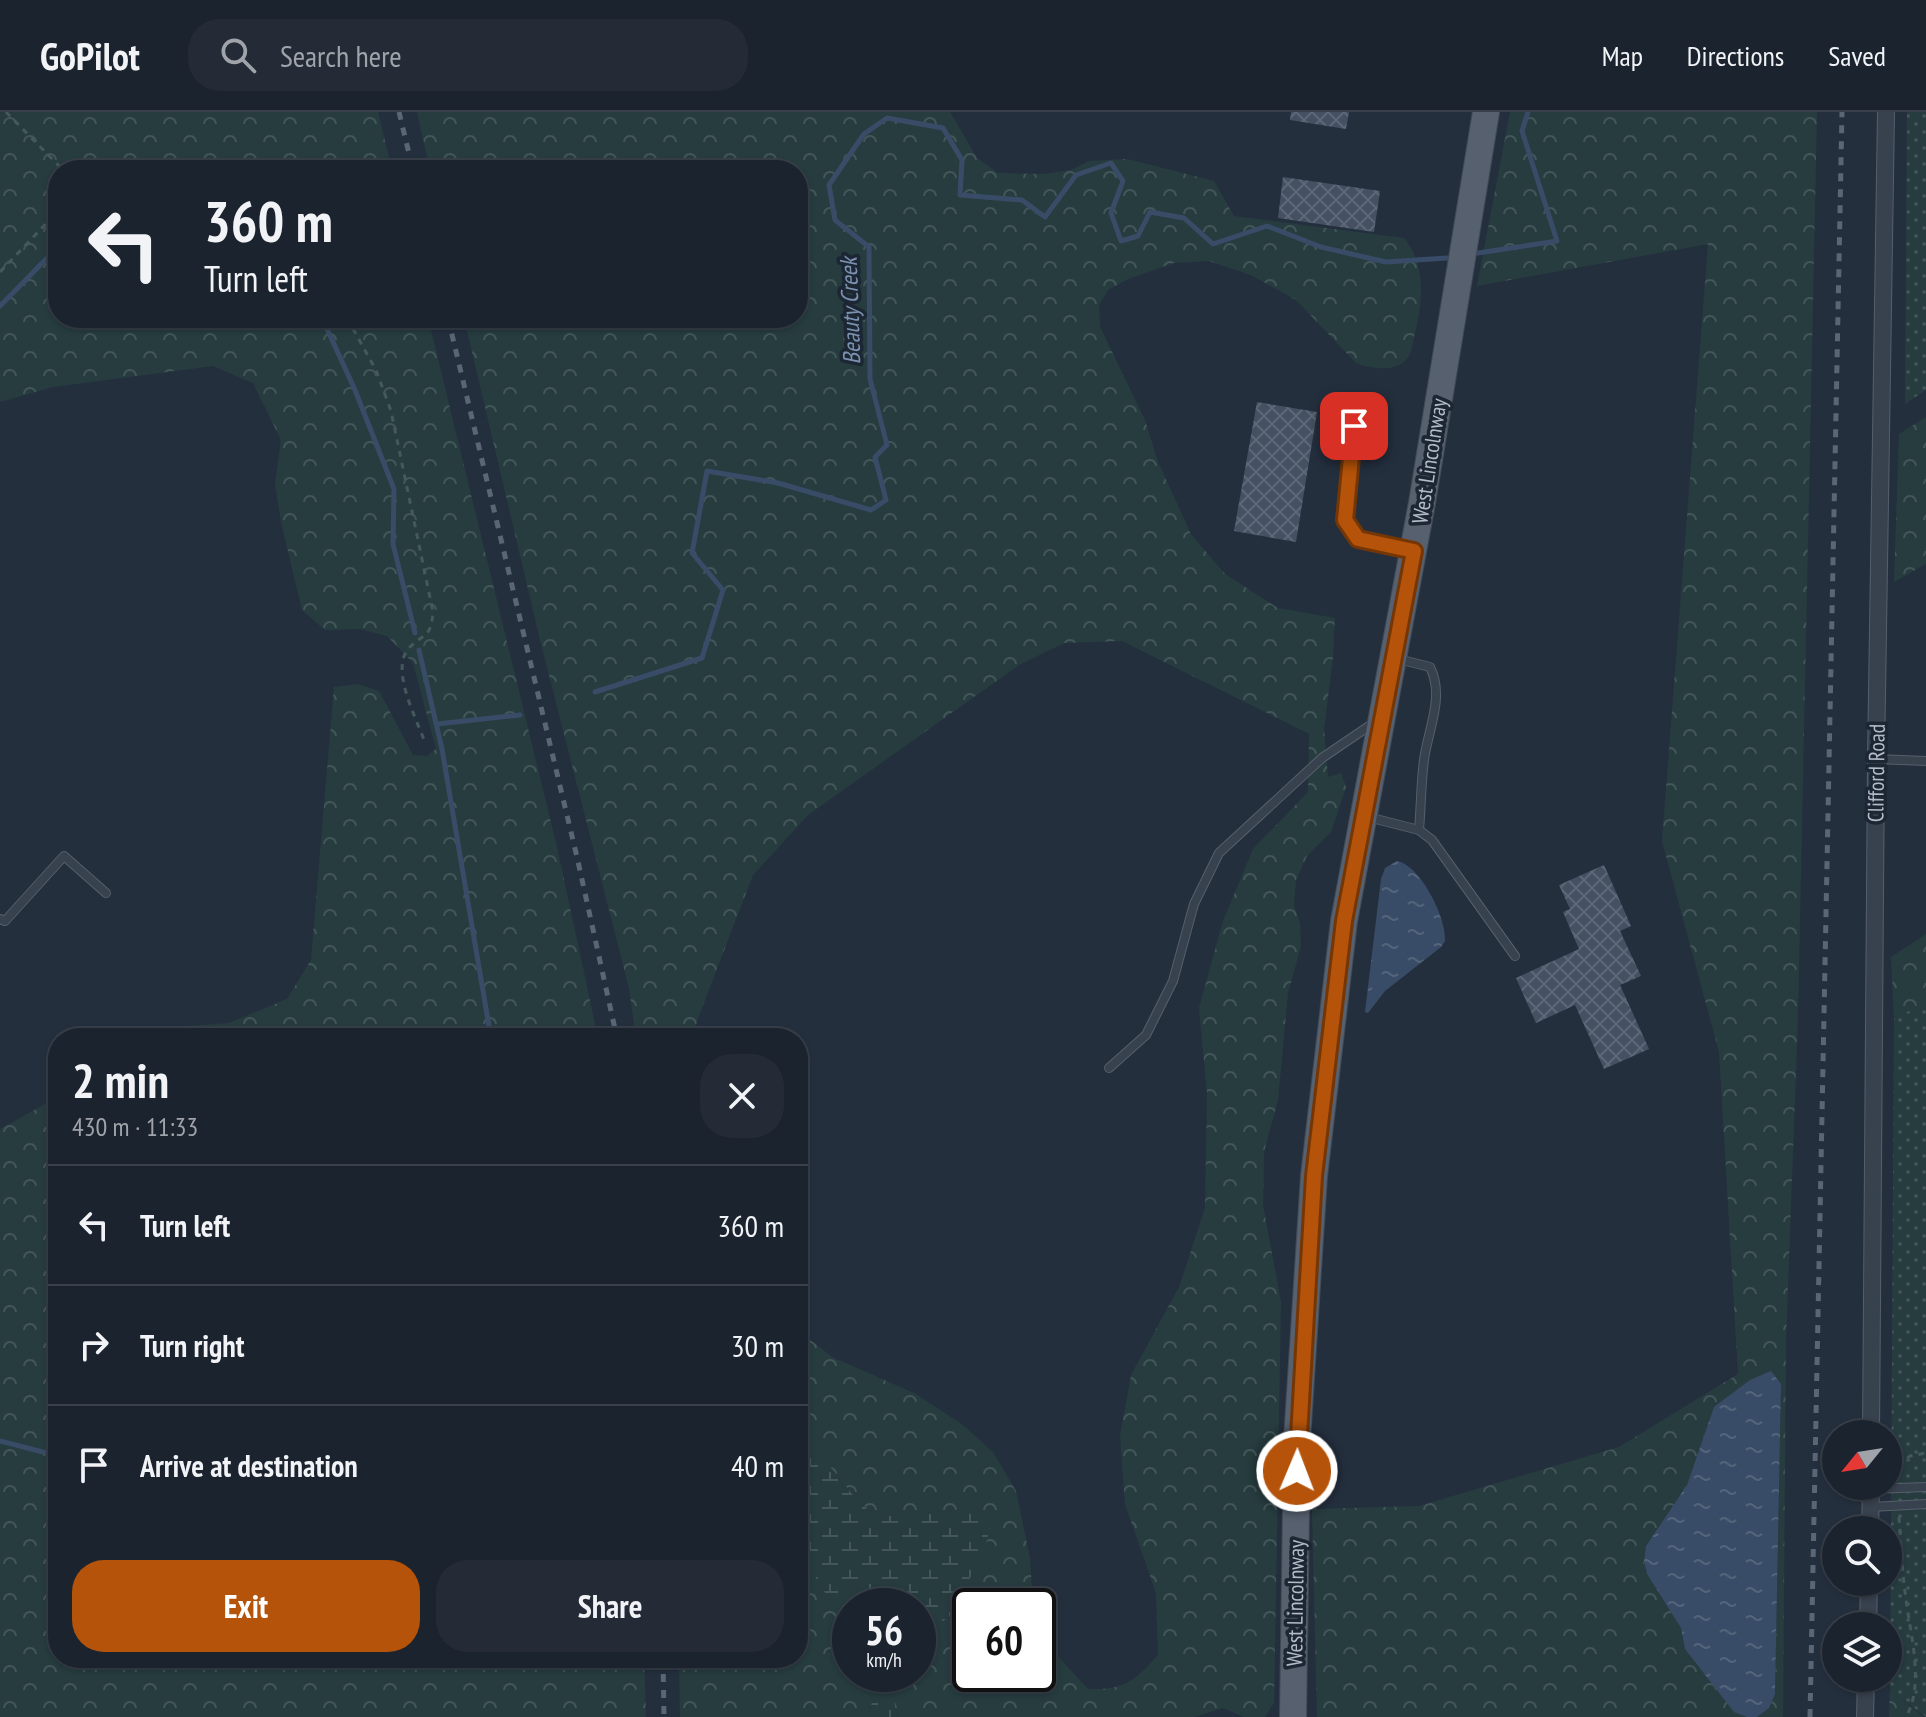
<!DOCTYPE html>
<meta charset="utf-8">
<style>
body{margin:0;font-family:"PT Sans Narrow",sans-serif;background:#242b36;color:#f1f3f6;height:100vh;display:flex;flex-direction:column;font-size:30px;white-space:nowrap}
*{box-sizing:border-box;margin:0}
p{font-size:26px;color:#a0a4aa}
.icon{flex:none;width:44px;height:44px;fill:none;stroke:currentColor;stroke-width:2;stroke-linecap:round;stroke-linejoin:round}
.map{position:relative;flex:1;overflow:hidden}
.details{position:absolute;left:48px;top:916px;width:760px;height:640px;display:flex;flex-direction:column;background:#1b232e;border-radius:32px;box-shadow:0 2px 6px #0004,0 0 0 2px #39404a}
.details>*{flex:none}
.guide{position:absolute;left:48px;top:48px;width:760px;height:168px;border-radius:32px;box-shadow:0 2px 6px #0004,0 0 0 2px #39404a;background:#1b232e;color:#f1f3f6;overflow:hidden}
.needle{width:52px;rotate:240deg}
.controls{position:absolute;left:1822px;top:1308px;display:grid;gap:16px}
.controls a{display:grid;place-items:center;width:80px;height:80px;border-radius:50%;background:#1b232e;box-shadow:0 2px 6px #0004,0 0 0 2px #39404a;font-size:40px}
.speed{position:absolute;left:832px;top:1476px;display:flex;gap:16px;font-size:40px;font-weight:700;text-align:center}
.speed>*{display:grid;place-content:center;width:104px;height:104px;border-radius:50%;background:#1b232e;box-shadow:0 2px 6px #0004,0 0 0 2px #39404a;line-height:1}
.speed small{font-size:20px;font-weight:400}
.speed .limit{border:4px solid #111;border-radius:12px;background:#fff;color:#111}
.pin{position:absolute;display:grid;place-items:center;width:68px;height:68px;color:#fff;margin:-34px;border-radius:16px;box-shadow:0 4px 12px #0006}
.me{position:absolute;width:88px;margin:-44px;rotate:1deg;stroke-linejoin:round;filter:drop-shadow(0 0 6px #0008)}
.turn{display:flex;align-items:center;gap:28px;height:168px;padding:0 24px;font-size:36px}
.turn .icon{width:104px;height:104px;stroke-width:2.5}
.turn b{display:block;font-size:56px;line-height:68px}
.round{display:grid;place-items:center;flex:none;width:84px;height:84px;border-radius:32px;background:#242b36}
.overview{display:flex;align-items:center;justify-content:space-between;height:136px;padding:0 24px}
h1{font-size:48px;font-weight:700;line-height:60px}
.action{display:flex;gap:16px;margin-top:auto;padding:16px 24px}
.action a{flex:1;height:92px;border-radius:32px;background:#b45309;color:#fff;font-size:32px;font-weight:700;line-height:92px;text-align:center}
.action a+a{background:#242b36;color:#f1f3f6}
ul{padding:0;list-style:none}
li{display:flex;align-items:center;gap:24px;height:120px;padding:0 24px;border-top:2px solid #39404a}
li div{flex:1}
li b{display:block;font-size:30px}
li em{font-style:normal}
header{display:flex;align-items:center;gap:48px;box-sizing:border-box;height:112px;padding:0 40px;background:#1b232e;border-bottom:2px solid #39404a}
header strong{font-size:38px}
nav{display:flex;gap:44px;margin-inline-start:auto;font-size:28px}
.search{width:560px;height:72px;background:#242b36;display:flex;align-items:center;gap:20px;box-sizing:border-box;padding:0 28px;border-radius:32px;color:#a0a4aa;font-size:30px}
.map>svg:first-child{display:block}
</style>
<header>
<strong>GoPilot</strong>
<div class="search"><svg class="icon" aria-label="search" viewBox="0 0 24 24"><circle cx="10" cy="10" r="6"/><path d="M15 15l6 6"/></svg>Search here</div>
<nav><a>Map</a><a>Directions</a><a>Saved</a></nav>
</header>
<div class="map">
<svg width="1926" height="1605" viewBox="0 0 1926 1605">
<defs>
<pattern id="grass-dots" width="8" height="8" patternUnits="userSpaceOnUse" patternTransform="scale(2)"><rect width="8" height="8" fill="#263c3f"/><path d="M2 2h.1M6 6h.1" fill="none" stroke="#435659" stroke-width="1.8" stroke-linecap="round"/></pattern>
<pattern id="forest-crowns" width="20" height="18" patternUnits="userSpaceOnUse" patternTransform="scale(2)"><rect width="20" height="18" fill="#263c3f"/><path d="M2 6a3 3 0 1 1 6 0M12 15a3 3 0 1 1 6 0" fill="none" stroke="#435659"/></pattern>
<pattern id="wetland-marsh" width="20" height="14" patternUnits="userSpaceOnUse" patternTransform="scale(2)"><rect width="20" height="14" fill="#263c3f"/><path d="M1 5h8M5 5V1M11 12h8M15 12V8" fill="none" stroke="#435659"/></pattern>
<pattern id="water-ripples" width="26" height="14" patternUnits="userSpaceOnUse" patternTransform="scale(2)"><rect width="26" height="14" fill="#394c67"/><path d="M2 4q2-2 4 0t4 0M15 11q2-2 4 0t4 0" fill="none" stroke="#53647b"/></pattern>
<pattern id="building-cross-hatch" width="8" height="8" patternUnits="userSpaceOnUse" patternTransform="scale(2)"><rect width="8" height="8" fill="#455162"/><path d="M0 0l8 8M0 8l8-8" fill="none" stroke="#5d6877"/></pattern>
</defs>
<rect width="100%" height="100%" fill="#242f3e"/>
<g fill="url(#grass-dots)">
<polygon points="1907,0 1926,0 1926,278 1905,292"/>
<polygon points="1926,888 1926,1605 1890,1578 1894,908"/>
</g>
<g fill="url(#forest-crowns)">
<polygon points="0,0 378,0 392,58 58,58 58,206 428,206 557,735 598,926 165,926 187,914 229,911 287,887 311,848 334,575 358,572 379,579 413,643 427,644 436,637 413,551 387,524 360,517 325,518 302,498 281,410 275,372 281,328 253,271 213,254 53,275 0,290"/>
<path d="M417 0H950L977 46 998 61 1044 62 1071 58 1089 49 1127 47 1214 69 1234 104 1404 126C1426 153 1423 189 1415 221 1413 228 1412 240 1408 245 1398 261 1371 257 1356 251L1296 188 1251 163 1209 149 1174 151 1128 167 1108 178 1099 193 1100 215 1145 308 1158 350 1191 422 1225 462 1278 496 1335 506 1333 545 1324 617 1328 665 1341 661 1346 675 1331 720 1307 744 1296 768 1294 794 1300 811 1301 834 1288 881 1278 988 1264 1040 1263 1093 1281 1190 1274 1591 1265 1605H1244L1223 1596 1194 1605H897L888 1562H918V1526L949 1505 966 1397 877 1405C846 1382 827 1345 798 1320V1218L832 1245 916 1282 963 1313 993 1340 1016 1379 1030 1446 1033 1494H970V1562H1038V1513L1054 1540 1088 1577C1124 1578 1134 1570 1158 1543L1156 1481 1125 1392 1120 1324 1131 1263 1179 1175 1205 1096 1207 981 1199 896 1223 809 1253 737 1308 680 1309 622 1122 529 1064 531 1019 553 808 703 753 763 697 909 694 926H636L629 876 540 528 464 206H798V58H430Z"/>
<polygon points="1510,0 1817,0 1798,904 1786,1229 1783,1605 1757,1605 1769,1596 1775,1582 1781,1272 1714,1295 1687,1373 1646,1434 1644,1449 1647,1462 1681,1516 1685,1537 1734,1599 1747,1605 1317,1605 1312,1397 1419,1394 1619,1335 1738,1262 1719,940 1662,729 1708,132 1477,174"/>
<polygon points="1926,305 1926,452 1894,470 1899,322"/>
<polygon points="1926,822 1926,888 1894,908 1891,845"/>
<polygon points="58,985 58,1546 644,1546 646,1605 0,1605 0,1017"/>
<polygon points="798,1437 827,1484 850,1510 850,1562 869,1562 872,1590 868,1605 680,1605 679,1546 798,1546"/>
<polygon points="1890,1578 1924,1605 1889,1605"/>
</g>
<g fill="url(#wetland-marsh)">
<path d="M798 1320C827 1345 846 1382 877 1405L966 1397 982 1400 990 1413 985 1438 949 1505 918 1526V1494H850V1510L827 1484 798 1437Z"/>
<polygon points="869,1562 888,1562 897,1605 868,1605 872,1590"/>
</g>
<g fill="url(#water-ripples)">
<path d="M1397 749C1420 753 1447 806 1445 829L1441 835 1385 879 1368 901 1365 900 1381 767 1385 756Z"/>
<polygon points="1771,1259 1781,1272 1775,1582 1769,1596 1757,1605 1747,1605 1734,1600 1685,1537 1681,1516 1647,1462 1644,1449 1646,1434 1687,1373 1714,1295 1750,1268"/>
</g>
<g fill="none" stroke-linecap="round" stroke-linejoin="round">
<g stroke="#394c67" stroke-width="5">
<polyline points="1478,141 1557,129 1522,19 1528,0"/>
<polyline points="0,194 58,135"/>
<polyline points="322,206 355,278 394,377 393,432 415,521"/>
<polyline points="419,538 442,637 491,926"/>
<polyline points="595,580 702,546 723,478 692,441 707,359 778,371 871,398 886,388 875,345 887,333 870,267 869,135 835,108 829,73 864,22 887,6 943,16 962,48 960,83 1022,88 1045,105 1076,63 1111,51 1123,69 1111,101 1121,129 1138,124 1150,100 1184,106 1213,132 1267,114 1321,135 1386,150 1447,146"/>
<polyline points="437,612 520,603"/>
<polyline points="0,1329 58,1344"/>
</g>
</g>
<g fill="url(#building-cross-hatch)">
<polygon points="1291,0 1349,0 1346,17 1290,8"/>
<polygon points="1283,65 1380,79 1374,120 1278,106"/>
<polygon points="1257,290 1317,300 1296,430 1234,419"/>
<polygon points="1604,753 1631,814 1620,819 1641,864 1620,873 1649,937 1604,957 1575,893 1536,911 1516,866 1579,837 1563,800 1570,797 1559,773"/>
</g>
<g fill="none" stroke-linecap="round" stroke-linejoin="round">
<defs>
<g id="lane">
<polyline points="1354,314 1345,408 1358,427 1409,438"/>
<path d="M1398 547 1430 555C1445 585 1428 617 1424 648 1421 671 1421 695 1419 718"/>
<polyline points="1876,647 1926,649"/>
<polyline points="1368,705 1419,718 1432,728 1515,844"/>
<polyline points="0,807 5,809 64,744 106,781"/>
<polyline points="1109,956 1146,923 1173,869 1194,792 1219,741 1322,646 1375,610"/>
<polyline points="1871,1377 1926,1375"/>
<polyline points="1871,1395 1926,1392"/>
</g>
<g id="street">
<polyline points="1871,1322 1876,647 1886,0"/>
<polyline points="1870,1418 1871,1374"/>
<polyline points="1868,1514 1869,1470"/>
<polyline points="1865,1605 1866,1566"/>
</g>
<polyline id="primary" points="1293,1605 1297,1328 1314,1064 1344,809 1422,391 1486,0"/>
</defs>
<use href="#lane" stroke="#565f6c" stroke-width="10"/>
<use href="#street" stroke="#565f6c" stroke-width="18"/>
<use href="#primary" stroke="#414a57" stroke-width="28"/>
<g stroke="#44595c" stroke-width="3" stroke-dasharray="6 6" stroke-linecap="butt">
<polyline points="6,0 63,58"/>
<polyline points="133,58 141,58"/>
<polyline points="0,160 58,99"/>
<path d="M347 206 376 258 391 299 433 500C431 524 427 520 411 534 388 554 416 605 424 628"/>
<polyline points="1896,1365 1897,1354 1910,1344 1926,1341"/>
<path d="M1899 1405C1901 1432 1902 1460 1906 1487 1910 1522 1925 1572 1906 1605"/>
</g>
<use href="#lane" stroke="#38414e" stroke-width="8"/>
<use href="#street" stroke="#38414e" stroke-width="16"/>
<use href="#primary" stroke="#56606e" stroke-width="26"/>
<g stroke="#5a6575" stroke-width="5" stroke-dasharray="8 8" stroke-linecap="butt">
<polyline points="399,0 413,58"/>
<polyline points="448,206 577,745 617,926"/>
<polyline points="663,1546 664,1605"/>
<polyline points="1810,1605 1842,0"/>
</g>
</g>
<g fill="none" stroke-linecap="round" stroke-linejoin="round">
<defs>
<polyline id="route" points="1297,1359 1314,1064 1344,809 1414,439 1358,427 1345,408 1354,314"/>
</defs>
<use href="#route" stroke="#753606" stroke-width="20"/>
<use href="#route" stroke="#b45309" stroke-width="14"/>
</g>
<g text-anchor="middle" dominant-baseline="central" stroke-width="7" stroke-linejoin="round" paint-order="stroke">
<g font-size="22" fill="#b4bcc9" stroke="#1d2633">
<text transform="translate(1429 349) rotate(-81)">West Lincolnway</text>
<text transform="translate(1876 661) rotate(-89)">Clifford Road</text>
<text transform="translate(1295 1491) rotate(-89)">West Lincolnway</text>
</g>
<g font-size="24" font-style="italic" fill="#7c92b1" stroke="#1d2633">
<text transform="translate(850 199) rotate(-92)">Beauty Creek</text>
</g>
</g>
</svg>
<div class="controls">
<a><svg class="needle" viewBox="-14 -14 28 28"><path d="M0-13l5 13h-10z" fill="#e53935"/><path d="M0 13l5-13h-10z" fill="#a0a4aa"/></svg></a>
<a><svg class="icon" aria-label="search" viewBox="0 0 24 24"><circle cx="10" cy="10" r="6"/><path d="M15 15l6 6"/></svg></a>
<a><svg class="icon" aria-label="layers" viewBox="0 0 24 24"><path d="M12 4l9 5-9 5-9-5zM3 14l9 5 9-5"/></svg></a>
</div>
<div class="speed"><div>56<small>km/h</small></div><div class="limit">60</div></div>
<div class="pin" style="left:1354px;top:314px;background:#d93025"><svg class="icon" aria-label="arrive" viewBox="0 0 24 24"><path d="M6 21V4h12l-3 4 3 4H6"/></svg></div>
<svg class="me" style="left:1297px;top:1359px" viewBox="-20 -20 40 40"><circle r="17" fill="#b45309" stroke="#fff" stroke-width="3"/><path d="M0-11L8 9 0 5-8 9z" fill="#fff"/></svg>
<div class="guide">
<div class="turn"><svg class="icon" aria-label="left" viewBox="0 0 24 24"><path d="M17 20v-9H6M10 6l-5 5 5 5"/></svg><div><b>360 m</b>Turn left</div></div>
</div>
<section class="details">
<div class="overview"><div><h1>2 min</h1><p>430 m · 11:33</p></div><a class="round"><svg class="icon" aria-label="close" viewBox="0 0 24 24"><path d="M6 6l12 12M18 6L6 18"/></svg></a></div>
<ul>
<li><svg class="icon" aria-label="left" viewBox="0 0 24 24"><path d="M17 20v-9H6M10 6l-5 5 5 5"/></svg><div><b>Turn left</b></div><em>360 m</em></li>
<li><svg class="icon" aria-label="right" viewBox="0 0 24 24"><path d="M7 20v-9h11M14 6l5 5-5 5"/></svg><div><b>Turn right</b></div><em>30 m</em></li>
<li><svg class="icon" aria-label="arrive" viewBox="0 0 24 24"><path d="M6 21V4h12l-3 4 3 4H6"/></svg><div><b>Arrive at destination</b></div><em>40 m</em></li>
</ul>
<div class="action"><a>Exit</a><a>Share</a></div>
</section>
</div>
